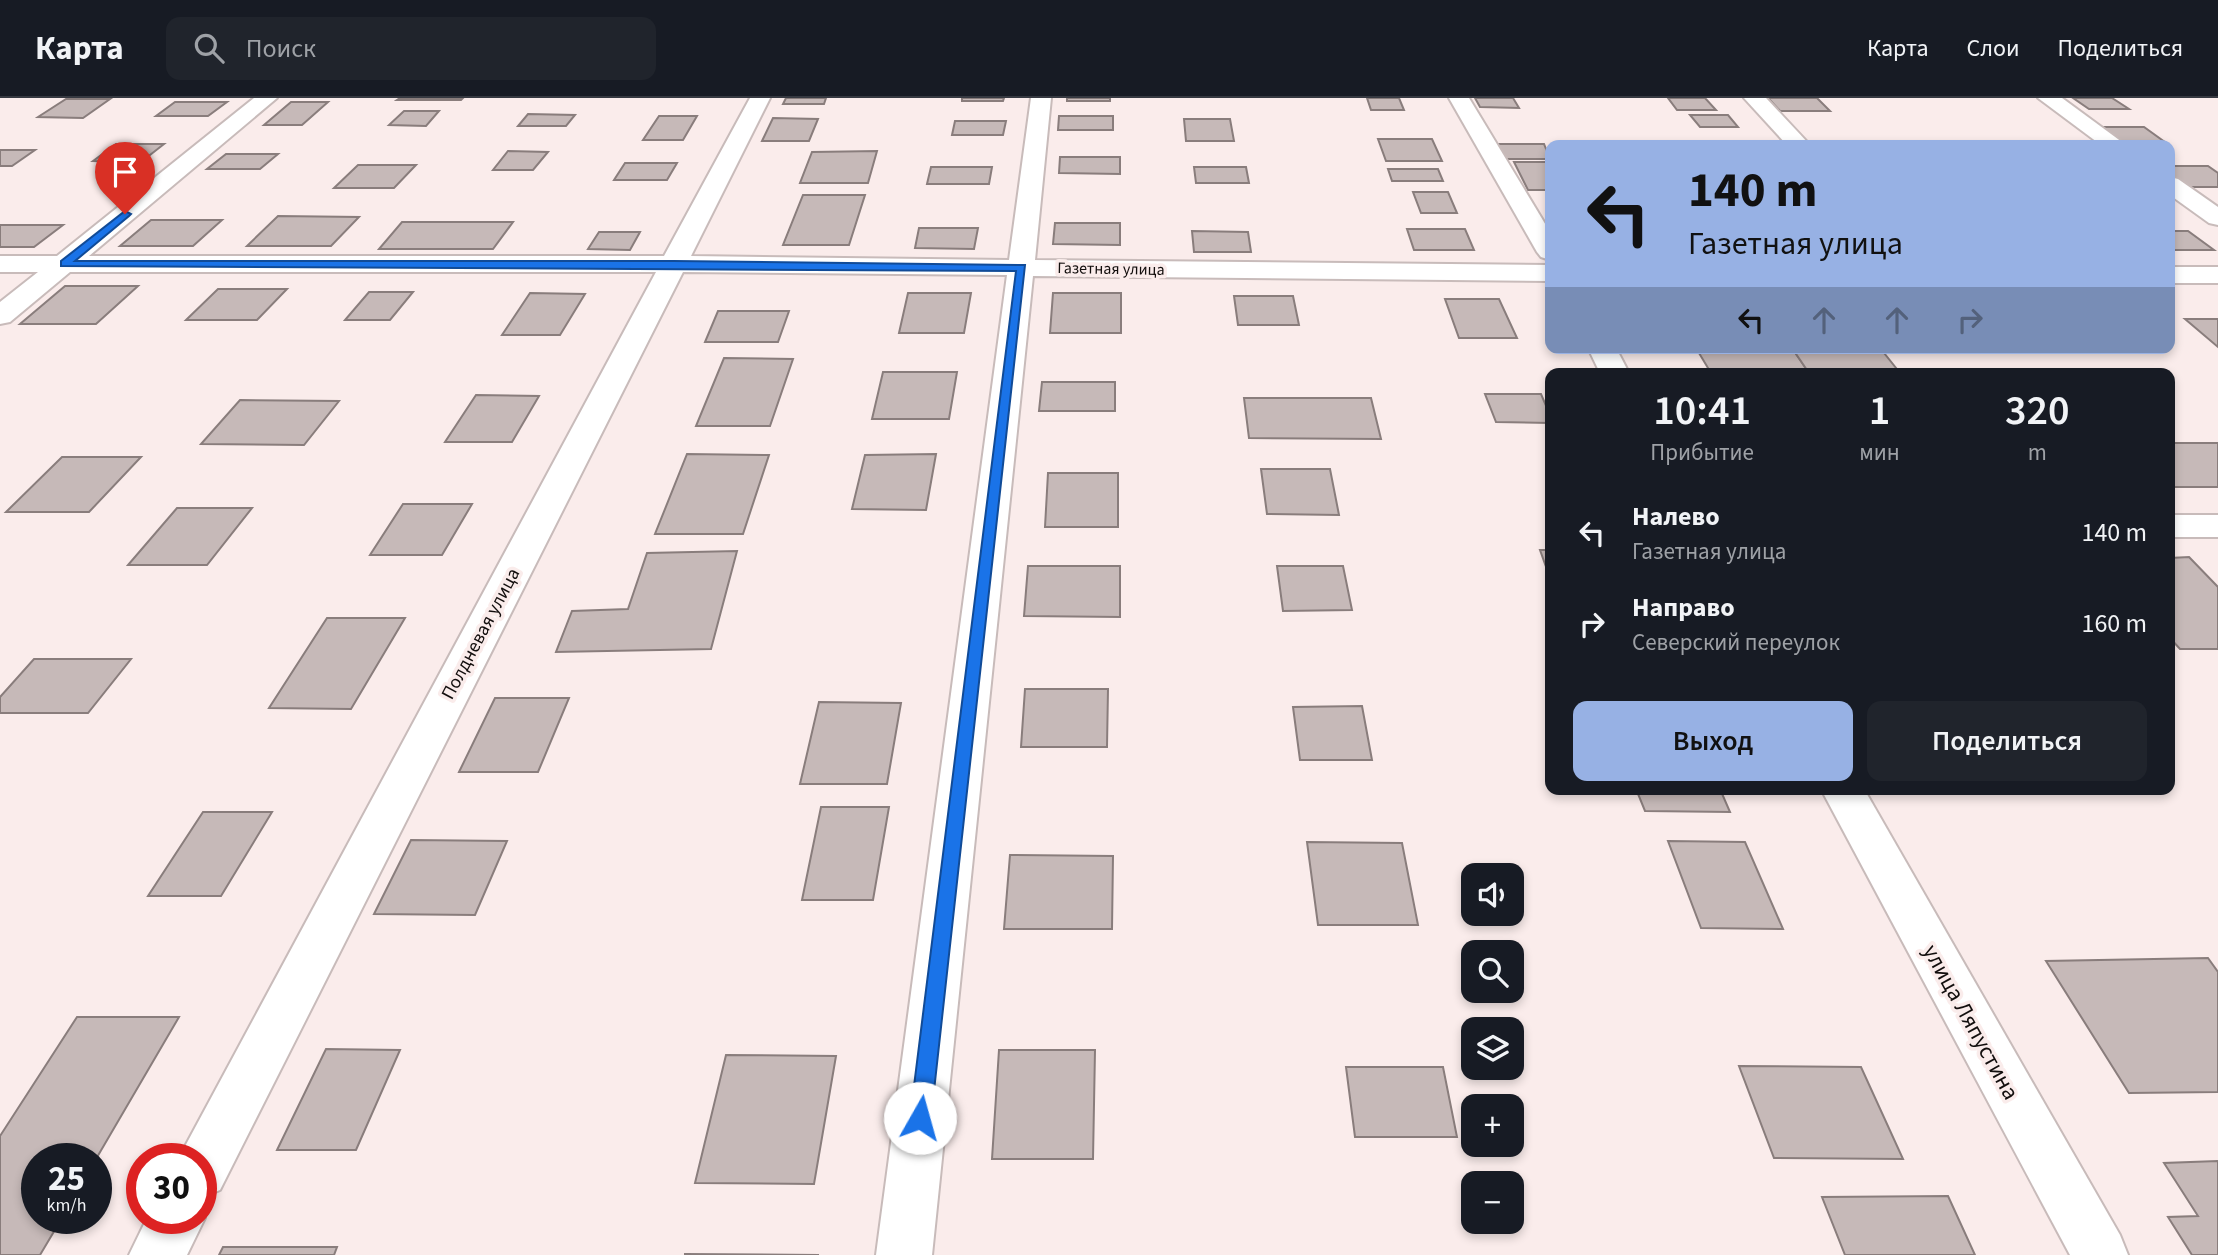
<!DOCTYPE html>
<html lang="ru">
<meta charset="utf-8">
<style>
body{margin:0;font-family:"Source Sans 3",sans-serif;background:#20242c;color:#f1f3f6;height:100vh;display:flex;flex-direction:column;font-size:26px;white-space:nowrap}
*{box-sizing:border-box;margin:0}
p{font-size:23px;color:#9ea1a6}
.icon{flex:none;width:38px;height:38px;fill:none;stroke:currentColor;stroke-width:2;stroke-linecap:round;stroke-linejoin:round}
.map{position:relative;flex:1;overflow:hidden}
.details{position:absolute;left:1545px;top:270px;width:630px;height:427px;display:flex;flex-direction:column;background:#171b24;border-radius:14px;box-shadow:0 4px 10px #0003}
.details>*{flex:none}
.banner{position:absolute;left:1545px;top:42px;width:630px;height:214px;border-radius:14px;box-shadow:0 4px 10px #0003;background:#97b1e4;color:#111;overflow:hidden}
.buttons{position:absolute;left:1461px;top:765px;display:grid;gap:14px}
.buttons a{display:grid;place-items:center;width:63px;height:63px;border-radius:14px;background:#171b24;box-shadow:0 4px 10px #0003;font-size:35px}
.speed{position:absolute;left:21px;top:1045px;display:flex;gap:14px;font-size:35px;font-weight:700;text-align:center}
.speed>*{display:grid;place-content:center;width:91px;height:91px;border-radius:50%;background:#171b24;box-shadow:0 4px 10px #0003;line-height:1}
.speed small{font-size:18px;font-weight:400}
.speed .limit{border:10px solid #d22;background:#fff;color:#111}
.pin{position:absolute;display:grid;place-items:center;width:60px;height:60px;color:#fff;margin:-72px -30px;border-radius:50% 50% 50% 0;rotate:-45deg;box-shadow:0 0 7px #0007}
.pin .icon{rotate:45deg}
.me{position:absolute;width:77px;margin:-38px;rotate:7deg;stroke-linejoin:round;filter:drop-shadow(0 0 5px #0008)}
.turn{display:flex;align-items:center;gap:24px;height:147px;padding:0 28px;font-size:32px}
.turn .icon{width:91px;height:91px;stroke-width:2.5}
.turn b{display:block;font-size:49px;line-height:60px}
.lanes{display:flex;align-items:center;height:66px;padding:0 28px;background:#0003;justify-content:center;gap:35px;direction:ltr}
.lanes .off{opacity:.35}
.eta{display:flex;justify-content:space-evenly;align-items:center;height:119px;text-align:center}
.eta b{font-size:42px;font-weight:600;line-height:49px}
.primary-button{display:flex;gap:14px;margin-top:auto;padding:14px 28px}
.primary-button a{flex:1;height:80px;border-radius:14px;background:#97b1e4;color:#111;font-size:28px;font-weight:600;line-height:80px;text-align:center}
.primary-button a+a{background:#20242c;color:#f1f3f6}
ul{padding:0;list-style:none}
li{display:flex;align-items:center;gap:21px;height:91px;padding:0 28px}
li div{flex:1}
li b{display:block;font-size:26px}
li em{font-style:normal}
header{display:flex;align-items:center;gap:42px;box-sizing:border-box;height:98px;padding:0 35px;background:#171b24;border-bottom:2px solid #363941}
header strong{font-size:33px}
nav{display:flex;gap:38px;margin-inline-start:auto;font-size:24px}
.search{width:490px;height:63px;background:#20242c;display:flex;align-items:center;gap:18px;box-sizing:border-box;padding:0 24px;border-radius:14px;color:#9ea1a6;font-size:26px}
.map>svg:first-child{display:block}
</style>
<header>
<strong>Карта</strong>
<div class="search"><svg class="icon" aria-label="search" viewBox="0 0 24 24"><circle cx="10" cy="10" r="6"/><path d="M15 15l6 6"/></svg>Поиск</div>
<nav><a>Карта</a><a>Слои</a><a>Поделиться</a></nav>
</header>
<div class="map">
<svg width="2218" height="1157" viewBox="0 0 2218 1157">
<rect width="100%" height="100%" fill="#faeceb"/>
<g fill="#c6b9b8" stroke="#897d7c" stroke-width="2">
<polygon points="400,0 463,0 461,2 397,2"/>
<polygon points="786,0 826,0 824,6 783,6"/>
<polygon points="962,0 1004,0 1003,3 962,3"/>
<rect x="1067" y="0" width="43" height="3"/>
<polygon points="1367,0 1399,0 1404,12 1371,12"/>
<polygon points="1475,0 1513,0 1519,10 1480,9"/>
<polygon points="1668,0 1705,0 1716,12 1677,12"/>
<polygon points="1768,0 1817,0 1830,13 1780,13"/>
<polygon points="2073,0 2112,0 2129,11 2089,11"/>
<polygon points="66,1 110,1 83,20 38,19"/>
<polygon points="175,4 227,4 208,18 156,18"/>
<polygon points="291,4 328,4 302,27 264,27"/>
<polygon points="404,13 439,13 426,28 389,27"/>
<polygon points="528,16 575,17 566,28 518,28"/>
<polygon points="1690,17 1728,17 1738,29 1700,29"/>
<polygon points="659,18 697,18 683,42 643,42"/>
<polygon points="1059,18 1113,18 1113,32 1058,32"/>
<polygon points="773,20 818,21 809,43 762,43"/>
<polygon points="1184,21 1230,21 1234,43 1186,43"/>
<polygon points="955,23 1006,23 1003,37 952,37"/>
<polygon points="2099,29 2144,29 2169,47 2124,47"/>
<polygon points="1378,41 1432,41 1442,63 1386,63"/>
<polygon points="1812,43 1856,43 1860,47 1817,47"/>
<polygon points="116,46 164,46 141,64 93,63"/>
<polygon points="1492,46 1544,46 1550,61 1500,61"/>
<polygon points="0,52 35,52 12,68 0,68"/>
<polygon points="508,53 548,54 533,72 493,72"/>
<polygon points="877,53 868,85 800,85 812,54"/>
<polygon points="226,56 278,56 260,71 207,71"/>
<polygon points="1060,59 1120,59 1120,76 1059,75"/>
<polygon points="1514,64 1550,64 1550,92 1528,92"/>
<polygon points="625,65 677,65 667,82 614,82"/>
<polygon points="358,67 416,67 394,90 334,90"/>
<polygon points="2170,68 2208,68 2218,75 2218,89 2186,89 2170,77"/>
<polygon points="931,69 992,69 989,86 927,86"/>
<polygon points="1194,69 1246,69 1249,85 1196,85"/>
<polygon points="1388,71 1438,71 1443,83 1392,83"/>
<polygon points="1413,94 1448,94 1457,115 1421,115"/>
<polygon points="803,97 865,97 849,147 783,147"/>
<polygon points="278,118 359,119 331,148 247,148"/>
<polygon points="151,122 222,122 193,148 120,148"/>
<polygon points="402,124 513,124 493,151 379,151"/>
<polygon points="1055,125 1120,125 1120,147 1053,146"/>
<polygon points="0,127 63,127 34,149 0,149"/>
<polygon points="919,130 978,130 974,151 915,150"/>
<polygon points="1407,131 1465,131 1474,152 1414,152"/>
<polygon points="1192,133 1248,134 1251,154 1194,154"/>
<polygon points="2170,133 2188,133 2214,152 2170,152"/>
<polygon points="599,134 640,134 630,152 588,151"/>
<polygon points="65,188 138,188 96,226 20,226"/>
<polygon points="218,191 287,191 257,222 186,222"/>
<polygon points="369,194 413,194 390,222 345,222"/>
<polygon points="530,195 585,196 560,237 502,237"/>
<polygon points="908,195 971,195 964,235 899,235"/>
<polygon points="1053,195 1121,195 1121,235 1050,235"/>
<polygon points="1234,198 1293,198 1299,227 1238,227"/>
<polygon points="1445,201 1499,201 1517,240 1459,240"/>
<polygon points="718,213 789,213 778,244 705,244"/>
<polygon points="2185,221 2218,221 2218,249"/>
<polygon points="1696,250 1792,250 1809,275 1711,275"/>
<polygon points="1792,250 1880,250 1900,275 1809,275"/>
<polygon points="724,260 793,261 770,328 696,328"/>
<polygon points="883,274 957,274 949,321 872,321"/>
<polygon points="1042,284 1115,284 1115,313 1039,313"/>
<polygon points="1485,296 1541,296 1550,317 1550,325 1496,324"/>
<polygon points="476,297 539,298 512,344 445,344"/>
<polygon points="1244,300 1371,300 1381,341 1249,340"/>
<polygon points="240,302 339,303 304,347 201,346"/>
<rect x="2170" y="345" width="48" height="44"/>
<polygon points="687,356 769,357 743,436 655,436"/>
<polygon points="936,356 926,412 852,411 865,357"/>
<polygon points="62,359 141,359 89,414 6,414"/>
<polygon points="1261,371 1330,371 1339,417 1267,416"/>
<polygon points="1048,375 1118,375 1118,429 1045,429"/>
<polygon points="403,406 472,406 442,457 370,457"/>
<polygon points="177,410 252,410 207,467 128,467"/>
<polygon points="1540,452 1550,452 1550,480"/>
<polygon points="737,453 711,551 556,554 572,513 628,511 647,455"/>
<polygon points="2189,459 2218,489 2218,551 2180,551 2170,540 2170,460"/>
<polygon points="1028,468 1120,468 1120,519 1024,518"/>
<polygon points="1277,468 1343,468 1352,512 1283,513"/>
<polygon points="327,520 405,520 351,611 269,610"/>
<polygon points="34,561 131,561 88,615 0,615 0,599"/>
<polygon points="1025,591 1108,591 1107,649 1021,649"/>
<polygon points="495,600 569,600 538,674 459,674"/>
<polygon points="819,604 901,605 887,686 800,686"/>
<polygon points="1362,608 1372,662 1300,662 1293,609"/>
<polygon points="1636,691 1720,691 1730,714 1645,713"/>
<polygon points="821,709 889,709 873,802 802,802"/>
<polygon points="203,714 272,714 221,798 148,798"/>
<polygon points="411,742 507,743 475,817 374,816"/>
<polygon points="1668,743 1745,744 1783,831 1701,830"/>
<polygon points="1307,744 1402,745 1418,827 1318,827"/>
<polygon points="1010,757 1113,758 1112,831 1004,831"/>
<polygon points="2208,860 2218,874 2218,994 2129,995 2046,863"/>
<polygon points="77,919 179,919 96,1061 37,1060 37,1120 62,1120 40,1157 0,1157 0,1038"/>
<polygon points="326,951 400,952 356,1052 277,1052"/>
<polygon points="999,952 1095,952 1093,1061 992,1061"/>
<polygon points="726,957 836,958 814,1086 695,1085"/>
<polygon points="1739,968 1861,969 1903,1061 1774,1060"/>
<polygon points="1346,969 1443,969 1457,1039 1355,1039"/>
<polygon points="2218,1063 2218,1157 2192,1157 2168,1119 2198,1118 2164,1065"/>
<polygon points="1948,1098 1975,1157 1845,1157 1822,1099"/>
<polygon points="223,1149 337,1149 334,1157 219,1157"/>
<polygon points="685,1156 819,1157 685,1157"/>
</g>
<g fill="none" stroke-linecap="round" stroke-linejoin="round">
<defs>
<g id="street">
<polygon points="254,0 277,0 89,158 664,158 750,0 770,0 691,158 1009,162 1031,0 1051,0 1035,162 1550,167 1550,183 1033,178 932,1157 876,1157 1007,177 683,174 220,1092 201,1100 201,1060 179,1060 182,1054 656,174 70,174 10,224 0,226 0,204 38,174 0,174 0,158 57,158"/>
<polygon points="1449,0 1469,0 1550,134 1550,162 1541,159 1537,154"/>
<polygon points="1744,0 1766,0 1810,47 1787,47"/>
<polygon points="2038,0 2062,0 2126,47 2101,47"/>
<polygon points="2170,79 2178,81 2218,109 2218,127 2209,125 2170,97"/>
<rect x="2170" y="169" width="48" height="16"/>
<polygon points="1588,250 1616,250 1629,275 1600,275"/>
<rect x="2170" y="417" width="48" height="22"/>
<polygon points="1821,691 1864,691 2120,1137 2128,1157 2070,1157"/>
<polygon points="201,1112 205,1120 187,1157 129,1157 147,1120 201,1120"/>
</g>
</defs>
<use href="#street" stroke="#c8bbba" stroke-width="4"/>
<use href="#street" fill="#fff" fill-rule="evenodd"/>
</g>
<polygon fill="#1a73e8" stroke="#114b97" stroke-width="2" points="125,113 131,116 129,118 75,163 674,163 1025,167 931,1020 928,1027 920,1030 913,1027 910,1020 1016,173 61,168 61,163"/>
<g text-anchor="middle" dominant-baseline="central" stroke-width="7" stroke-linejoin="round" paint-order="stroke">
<g font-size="16" fill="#120e0d" stroke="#faeceb">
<text transform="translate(1111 171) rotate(1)">Газетная улица</text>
</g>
<g font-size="19" fill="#120e0d" stroke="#faeceb">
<text transform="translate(481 536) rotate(-62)">Полдневая улица</text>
</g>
<g font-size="23" fill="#120e0d" stroke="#faeceb">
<text transform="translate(1971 924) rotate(61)">улица Ляпустина</text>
</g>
</g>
</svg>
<div class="buttons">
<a><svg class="icon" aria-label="sound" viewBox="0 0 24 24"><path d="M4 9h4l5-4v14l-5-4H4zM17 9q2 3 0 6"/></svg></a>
<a><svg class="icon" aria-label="search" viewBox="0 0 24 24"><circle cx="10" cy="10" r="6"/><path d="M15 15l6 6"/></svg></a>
<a><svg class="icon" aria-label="layers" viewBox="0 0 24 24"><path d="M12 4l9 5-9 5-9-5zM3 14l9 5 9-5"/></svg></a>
<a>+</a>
<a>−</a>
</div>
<div class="speed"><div>25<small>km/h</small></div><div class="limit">30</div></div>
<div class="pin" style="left:125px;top:116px;background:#d93025"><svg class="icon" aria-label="arrive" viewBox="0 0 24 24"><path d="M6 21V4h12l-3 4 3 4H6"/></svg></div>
<svg class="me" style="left:920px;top:1020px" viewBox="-20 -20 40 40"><circle r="19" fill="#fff"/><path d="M0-13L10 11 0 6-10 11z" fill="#1a73e8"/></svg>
<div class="banner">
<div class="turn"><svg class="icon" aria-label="left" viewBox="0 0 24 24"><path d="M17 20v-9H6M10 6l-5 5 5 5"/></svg><div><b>140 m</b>Газетная улица</div></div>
<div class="lanes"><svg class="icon" aria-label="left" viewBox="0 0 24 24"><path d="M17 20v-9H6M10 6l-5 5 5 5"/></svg><svg class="icon off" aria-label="ahead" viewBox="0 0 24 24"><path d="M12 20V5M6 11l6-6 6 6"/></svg><svg class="icon off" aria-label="ahead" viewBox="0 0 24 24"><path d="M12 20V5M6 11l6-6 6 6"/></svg><svg class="icon off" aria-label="right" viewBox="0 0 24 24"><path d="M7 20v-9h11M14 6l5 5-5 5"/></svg></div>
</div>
<section class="details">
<div class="eta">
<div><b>10:41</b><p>Прибытие</p></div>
<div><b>1</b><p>мин</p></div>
<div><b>320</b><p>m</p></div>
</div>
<ul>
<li><svg class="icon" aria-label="left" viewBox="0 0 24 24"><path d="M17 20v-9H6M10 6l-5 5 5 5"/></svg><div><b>Налево</b><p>Газетная улица</p></div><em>140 m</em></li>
<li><svg class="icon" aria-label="right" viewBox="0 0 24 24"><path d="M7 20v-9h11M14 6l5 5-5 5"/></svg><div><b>Направо</b><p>Северский переулок</p></div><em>160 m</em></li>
</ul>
<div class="primary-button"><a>Выход</a><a>Поделиться</a></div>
</section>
</div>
